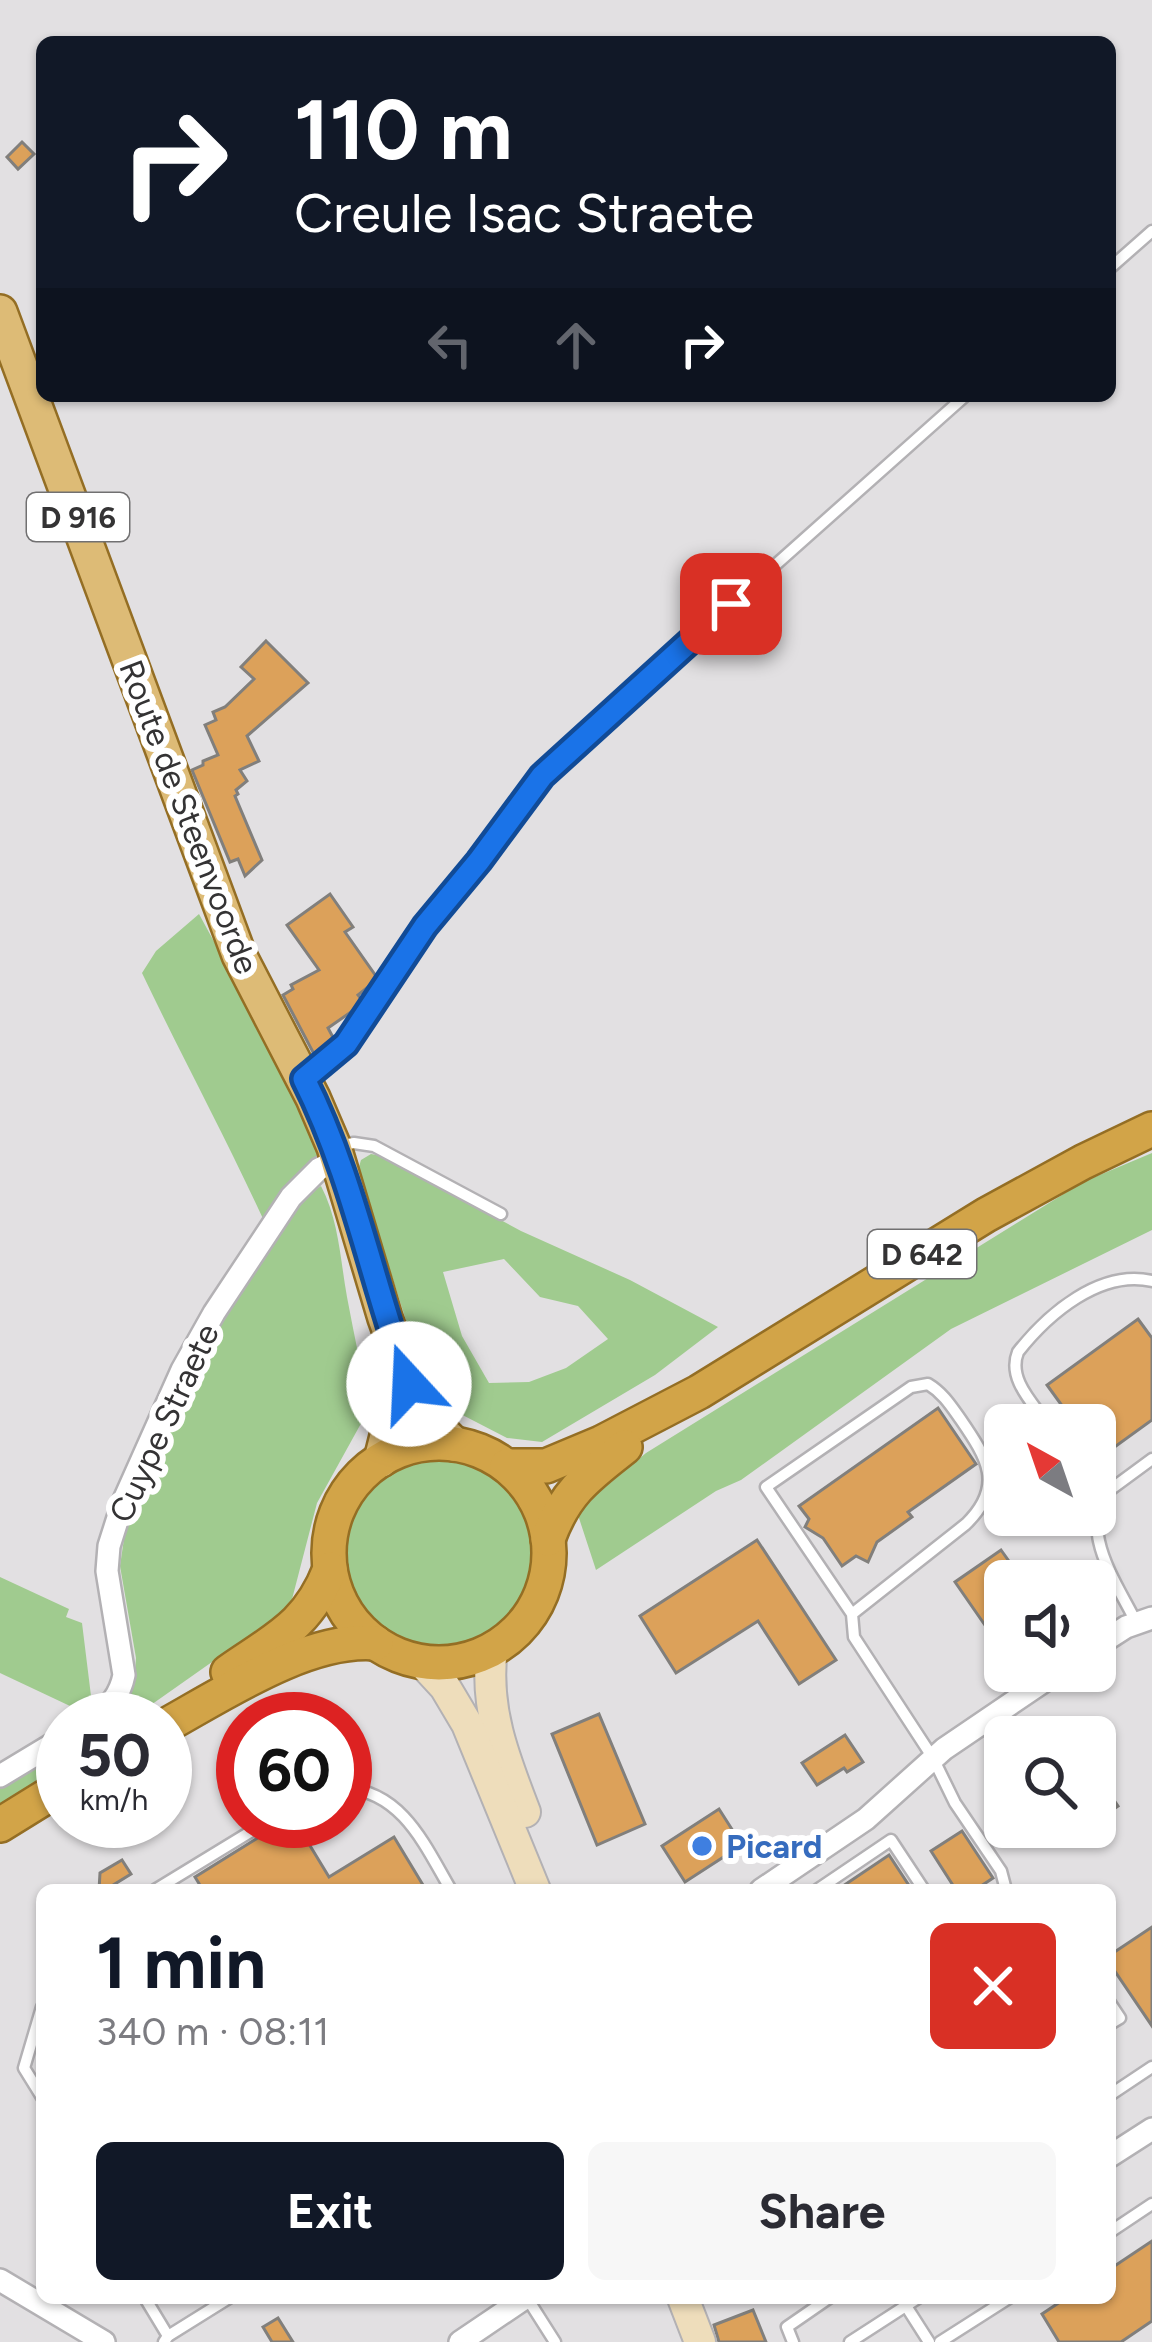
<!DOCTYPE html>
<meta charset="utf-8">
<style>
body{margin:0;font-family:Figtree,sans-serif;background:#f7f7f7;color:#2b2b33;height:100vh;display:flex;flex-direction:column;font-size:45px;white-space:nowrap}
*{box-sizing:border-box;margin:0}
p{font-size:39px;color:#7c7c81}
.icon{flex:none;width:66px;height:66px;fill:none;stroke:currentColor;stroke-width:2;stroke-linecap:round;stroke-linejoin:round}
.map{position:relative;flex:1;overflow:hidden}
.drawer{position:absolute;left:36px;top:1884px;width:1080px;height:420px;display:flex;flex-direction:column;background:#fff;border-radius:18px;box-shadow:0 3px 9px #0004}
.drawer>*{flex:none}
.banner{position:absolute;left:36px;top:36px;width:1080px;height:366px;border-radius:18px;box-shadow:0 3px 9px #0004;background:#111827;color:#fff;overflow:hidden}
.needle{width:78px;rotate:320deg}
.buttons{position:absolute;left:984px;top:1404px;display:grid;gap:24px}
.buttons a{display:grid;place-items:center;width:132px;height:132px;border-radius:18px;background:#fff;box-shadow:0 3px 9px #0004;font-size:60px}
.speed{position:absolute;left:36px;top:1692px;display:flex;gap:24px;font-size:60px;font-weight:700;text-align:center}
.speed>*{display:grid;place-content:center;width:156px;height:156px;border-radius:50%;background:#fff;box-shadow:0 3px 9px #0004;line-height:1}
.speed small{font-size:30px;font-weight:400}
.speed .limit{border:18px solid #d22;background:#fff;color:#111}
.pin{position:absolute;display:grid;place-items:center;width:102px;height:102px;color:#fff;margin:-51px;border-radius:24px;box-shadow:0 6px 18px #0006}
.me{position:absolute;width:132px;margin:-66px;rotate:340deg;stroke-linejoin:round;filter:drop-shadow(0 0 9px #0008)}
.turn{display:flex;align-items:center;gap:42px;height:252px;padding:0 60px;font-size:54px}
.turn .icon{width:156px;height:156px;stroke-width:2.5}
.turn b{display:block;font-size:84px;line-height:102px}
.lanes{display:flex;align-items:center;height:114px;padding:0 60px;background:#0003;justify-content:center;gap:60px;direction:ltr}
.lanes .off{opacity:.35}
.round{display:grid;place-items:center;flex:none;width:126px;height:126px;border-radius:18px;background:#f7f7f7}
.headline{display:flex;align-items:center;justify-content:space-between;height:204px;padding:0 60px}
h1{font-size:72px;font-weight:700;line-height:90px;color:#111827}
.primary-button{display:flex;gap:24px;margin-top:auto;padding:24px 60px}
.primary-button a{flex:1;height:138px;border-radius:18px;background:#111827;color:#fff;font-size:48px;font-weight:700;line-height:138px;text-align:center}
.primary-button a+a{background:#f7f7f7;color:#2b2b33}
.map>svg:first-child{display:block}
</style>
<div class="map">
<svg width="1152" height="2342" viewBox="0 0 1152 2342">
<rect width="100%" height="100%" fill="#e2e0e2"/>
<g fill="#a0cb8f" fill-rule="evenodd">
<path d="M199 914 291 1083 321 1154 303 1171 265 1223C226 1138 182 1057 142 973L156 951Z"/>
<polygon points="1152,1153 1152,1230 951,1329 741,1480 716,1491 596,1570 578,1515 597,1494 646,1453 1083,1182"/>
<path d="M371 1154 382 1156 521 1231 630 1280 718 1327 655 1375 542 1442 507 1438 447 1407 412 1339 358 1170 361 1160ZM504 1259 540 1297 578 1306 608 1339 566 1368 529 1382 489 1383 462 1336 443 1272Z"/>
<path d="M321 1186C339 1221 340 1258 347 1297 354 1334 362 1372 369 1409L317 1503 290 1607 131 1719H105L134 1683 136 1658 120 1566 125 1532 140 1489 195 1360 285 1217 307 1195Z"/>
<circle cx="438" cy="1553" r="96"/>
<polygon points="0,1577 69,1609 66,1617 82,1623 92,1704 87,1714 0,1673"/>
<polygon points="63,1746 63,1766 0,1804 0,1783"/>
</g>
<g fill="#dca15a" stroke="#817f7c" stroke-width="3">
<polygon points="22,142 34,154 18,169 7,157"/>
<polygon points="266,641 308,683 247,736 259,761 240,770 247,781 236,790 238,794 235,796 262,860 245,876 238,859 230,862 192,770 203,765 203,761 218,755 205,725 216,720 213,712 225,707 254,679 241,667"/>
<polygon points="330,894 353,927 345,932 378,979 358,995 363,1001 361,1005 328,1028 335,1041 315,1056 283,995 293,989 291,985 319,970 287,925"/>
<polygon points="1138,1319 1152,1338 1152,1420 1105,1454 1095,1452 1095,1425 1076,1425 1047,1385"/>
<polygon points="938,1408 976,1464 908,1512 912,1517 877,1542 868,1562 856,1556 842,1566 823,1538 805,1527 809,1519 799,1506"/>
<polygon points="757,1540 836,1660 799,1684 758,1621 676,1673 640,1616"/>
<polygon points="1001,1550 1023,1581 1005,1581 1005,1654 955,1582"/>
<polygon points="599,1714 645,1824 597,1845 552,1734"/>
<polygon points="845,1735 863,1762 847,1772 844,1768 817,1785 802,1763"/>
<polygon points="1095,1772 1118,1806 1095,1822"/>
<polygon points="719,1809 742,1845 685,1882 662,1846"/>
<polygon points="285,1821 295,1821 329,1877 394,1837 426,1890 203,1890 195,1877"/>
<polygon points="962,1831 993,1878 975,1890 956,1890 931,1851"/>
<polygon points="889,1855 912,1890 837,1890"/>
<polygon points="122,1860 131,1874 105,1890 99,1890 100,1873"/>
<polygon points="1152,1927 1152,2026 1110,1964 1110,1955"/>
<polygon points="1152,2241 1152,2321 1121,2342 1059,2342 1042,2314 1066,2298 1110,2298 1110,2269"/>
<polygon points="753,2310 766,2342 719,2342 714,2325"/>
<polygon points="278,2318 293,2342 272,2342 263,2327"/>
</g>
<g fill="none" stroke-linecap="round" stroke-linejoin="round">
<defs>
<g id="service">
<polyline points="1110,268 1152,231"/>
<polyline points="309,1076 346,1044 433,915 479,861 534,786 553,763 965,396"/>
<polyline points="342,1145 354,1143 374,1146 501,1214"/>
<path d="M1048 1425C1033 1403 1007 1379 1018 1352 1048 1314 1100 1269 1152 1281"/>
<path d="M1095 1493C1101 1508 1095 1524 1099 1541 1105 1569 1123 1596 1136 1622"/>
<polyline points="1099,1498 1152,1459"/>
<path d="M852 1614 966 1524C1005 1486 987 1458 961 1420 951 1406 943 1393 928 1384L911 1387 766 1487 852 1614 854 1637 933 1758 955 1803 1001 1871 1006 1890"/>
<path d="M345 1788C403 1792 425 1846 451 1890"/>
<polyline points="155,1890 268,1821"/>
<polyline points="817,1890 891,1840 924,1890"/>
<polyline points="1110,2003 1120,2018 1110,2024"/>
<polyline points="42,2007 24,2068 42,2097"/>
<polyline points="1110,2095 1152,2067"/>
<polyline points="1110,2232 1152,2204"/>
<polyline points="145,2298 168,2336"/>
<polyline points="527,2298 555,2342"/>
<polyline points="906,2306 929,2342"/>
<polyline points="164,2342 168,2336 229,2298"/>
<polyline points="793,2342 787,2327 829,2298"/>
<polyline points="850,2342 918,2298"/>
<polyline points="940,2342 1009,2298"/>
</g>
<g id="minor">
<polyline points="1095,1647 1126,1627 1152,1618"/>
<path d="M94 1719C110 1706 120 1695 124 1675L107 1571 109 1546 123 1502 182 1370 214 1313 291 1197 319 1169 339 1159"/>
<polyline points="0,1776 63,1738"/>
<polyline points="761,1890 866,1819 944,1749 1059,1671"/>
<polyline points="1110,2156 1152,2129"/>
<polyline points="0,2280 104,2342"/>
<polyline points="460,2342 525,2298"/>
</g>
<g id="secondary">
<path d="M492 1649C484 1707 504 1758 525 1812"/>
<polyline points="421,1661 445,1687 467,1724 535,1890"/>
<polyline points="683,2298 700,2342"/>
</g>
<g id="primary">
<polyline points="0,312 239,955 313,1098 334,1147 385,1318 409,1384 430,1420 454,1444"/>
<polyline points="381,1460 392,1416 389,1362"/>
</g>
<g id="trunk">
<circle cx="439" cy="1553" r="110"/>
<polyline points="507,1466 546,1466 601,1443 699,1392 986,1215 1083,1162 1152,1129"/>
<path d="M548 1539C565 1492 588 1476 625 1447"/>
<path d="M228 1672C275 1639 308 1626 330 1569"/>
<path d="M165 1726C223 1694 308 1637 376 1643"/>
<polyline points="0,1825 63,1786"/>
</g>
</defs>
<use href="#service" stroke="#b3b1b4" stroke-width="15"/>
<use href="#minor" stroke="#b3b1b4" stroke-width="26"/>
<use href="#secondary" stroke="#b3b1b4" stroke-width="34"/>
<use href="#primary" stroke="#946e24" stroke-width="38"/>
<use href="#trunk" stroke="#946e24" stroke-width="38"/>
<use href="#service" stroke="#fff" stroke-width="10"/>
<use href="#minor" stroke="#fff" stroke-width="21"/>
<use href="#secondary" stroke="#edb" stroke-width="30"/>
<use href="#primary" stroke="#ddbb76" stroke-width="33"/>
<use href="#trunk" stroke="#d2a448" stroke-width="33"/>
</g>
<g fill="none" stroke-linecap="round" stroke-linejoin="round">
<defs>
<path id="route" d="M409 1384C372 1283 353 1176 304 1079L346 1044 425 926 479 861 542 776 731 604"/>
</defs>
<use href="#route" stroke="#114b97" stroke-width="30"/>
<use href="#route" stroke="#1a73e8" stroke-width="21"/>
</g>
<circle fill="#3f7fe0" stroke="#fff" stroke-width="4.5" cx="702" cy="1846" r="12"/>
<g text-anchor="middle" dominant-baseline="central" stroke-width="12" stroke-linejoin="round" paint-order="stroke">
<g fill="#fff" stroke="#717071" stroke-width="3">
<rect x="27" y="493" width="102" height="48" rx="9"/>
<rect x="868" y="1230" width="108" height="48" rx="9"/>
</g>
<g font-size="30" font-weight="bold" fill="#343334">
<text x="78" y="517">D 916</text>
<text x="922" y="1254">D 642</text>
</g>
<g font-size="33" fill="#343334" stroke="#fff">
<text transform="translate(189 817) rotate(69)">Route de Steenvoorde</text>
<text transform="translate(164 1423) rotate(-65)">Cuype Straete</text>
</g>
<g font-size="33" font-weight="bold" fill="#366cbe" stroke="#fff" text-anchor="start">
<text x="726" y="1846">Picard</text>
</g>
</g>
</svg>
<div class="buttons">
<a><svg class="needle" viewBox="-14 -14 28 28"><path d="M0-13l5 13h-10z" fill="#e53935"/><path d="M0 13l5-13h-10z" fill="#7c7c81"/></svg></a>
<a><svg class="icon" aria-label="sound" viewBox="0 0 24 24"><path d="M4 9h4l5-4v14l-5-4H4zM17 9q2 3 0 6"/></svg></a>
<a><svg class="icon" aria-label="search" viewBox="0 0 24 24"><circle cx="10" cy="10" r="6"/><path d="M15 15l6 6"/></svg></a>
</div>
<div class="speed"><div>50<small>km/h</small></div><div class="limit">60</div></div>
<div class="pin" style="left:731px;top:604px;background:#d93025"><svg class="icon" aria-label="arrive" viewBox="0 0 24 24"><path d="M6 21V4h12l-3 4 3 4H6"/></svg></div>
<svg class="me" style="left:409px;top:1384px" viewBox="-20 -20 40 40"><circle r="19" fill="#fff"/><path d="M0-13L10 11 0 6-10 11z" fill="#1a73e8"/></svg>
<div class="banner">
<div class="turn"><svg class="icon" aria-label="right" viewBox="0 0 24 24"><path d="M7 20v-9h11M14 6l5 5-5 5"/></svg><div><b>110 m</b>Creule Isac Straete</div></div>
<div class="lanes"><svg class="icon off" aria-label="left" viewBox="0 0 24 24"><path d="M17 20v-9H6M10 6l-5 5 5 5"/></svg><svg class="icon off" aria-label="ahead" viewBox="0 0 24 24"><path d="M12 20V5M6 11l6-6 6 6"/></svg><svg class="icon" aria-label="right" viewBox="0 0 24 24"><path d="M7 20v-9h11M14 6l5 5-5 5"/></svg></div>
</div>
<section class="drawer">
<div class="headline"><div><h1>1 min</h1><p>340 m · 08:11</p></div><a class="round" style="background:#d93025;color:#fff"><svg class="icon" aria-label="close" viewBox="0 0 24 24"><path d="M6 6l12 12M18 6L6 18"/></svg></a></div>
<div class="primary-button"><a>Exit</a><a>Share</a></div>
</section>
</div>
